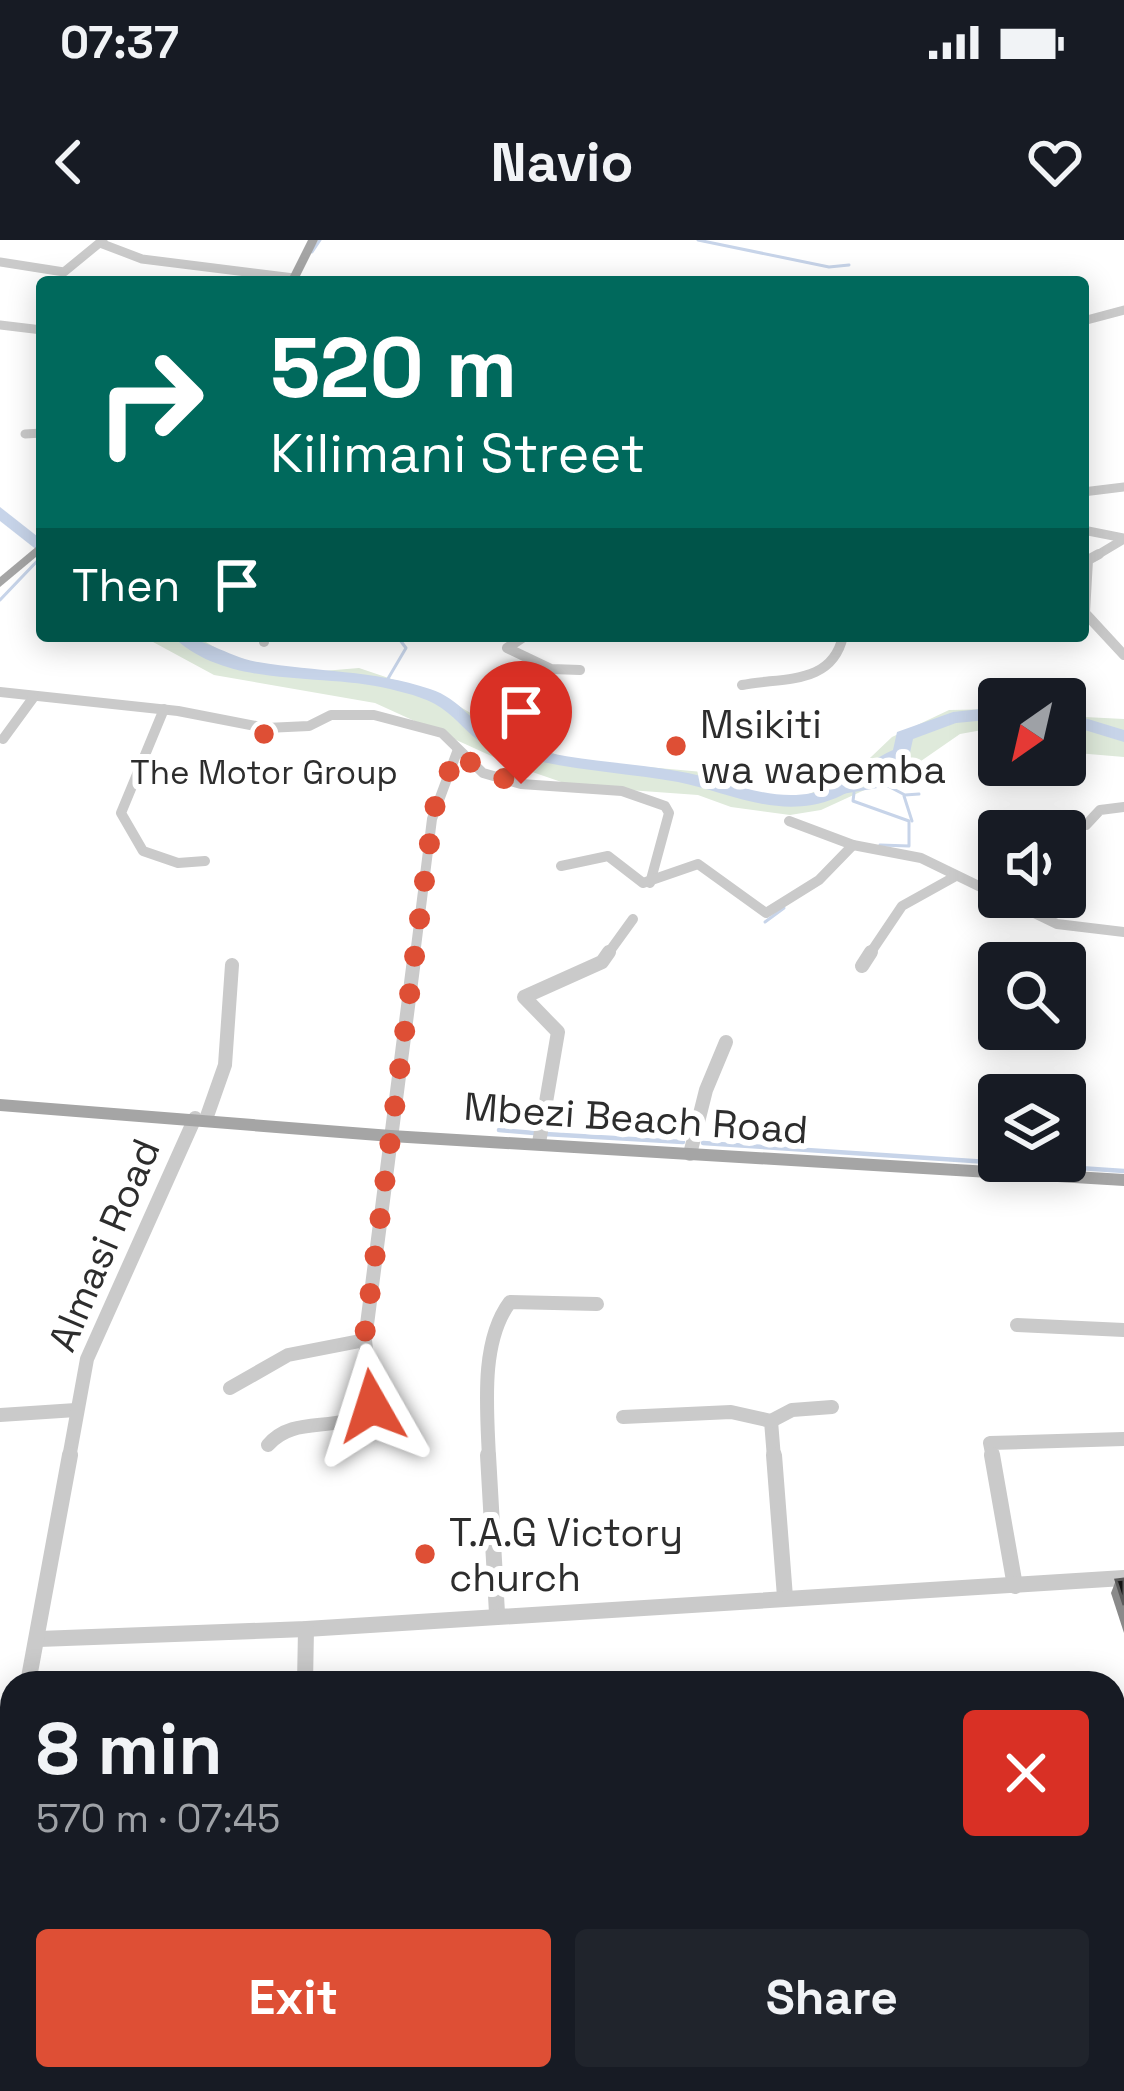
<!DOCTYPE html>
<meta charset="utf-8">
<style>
body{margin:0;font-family:"Space Grotesk",sans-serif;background:#20242c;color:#f1f3f6;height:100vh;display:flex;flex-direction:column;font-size:45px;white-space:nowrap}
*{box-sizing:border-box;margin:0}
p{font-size:39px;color:#9ea1a6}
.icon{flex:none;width:66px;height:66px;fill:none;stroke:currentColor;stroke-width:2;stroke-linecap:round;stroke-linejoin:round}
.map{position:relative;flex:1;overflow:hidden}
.panel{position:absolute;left:0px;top:1431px;width:1125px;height:420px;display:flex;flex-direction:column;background:#171b24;border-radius:36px 36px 0 0;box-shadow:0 6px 30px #0003}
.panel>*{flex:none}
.top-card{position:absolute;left:36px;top:36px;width:1053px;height:366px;border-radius:12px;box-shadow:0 6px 30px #0003;background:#00695c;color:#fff;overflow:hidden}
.needle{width:78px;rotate:214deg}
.controls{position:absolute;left:978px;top:438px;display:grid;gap:24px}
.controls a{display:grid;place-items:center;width:108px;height:108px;border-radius:12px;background:#171b24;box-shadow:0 6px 30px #0003;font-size:60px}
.pin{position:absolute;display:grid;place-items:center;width:102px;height:102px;color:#fff;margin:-123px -51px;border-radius:50% 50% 50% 0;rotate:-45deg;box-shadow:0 0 12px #0007}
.pin .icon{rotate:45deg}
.me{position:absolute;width:132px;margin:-66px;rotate:354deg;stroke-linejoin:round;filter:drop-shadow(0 0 9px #0008)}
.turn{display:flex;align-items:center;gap:42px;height:252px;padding:0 36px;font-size:54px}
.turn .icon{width:156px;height:156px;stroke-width:2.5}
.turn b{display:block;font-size:84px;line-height:102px}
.then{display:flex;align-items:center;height:114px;padding:0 36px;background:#0003;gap:24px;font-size:45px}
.round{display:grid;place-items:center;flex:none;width:126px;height:126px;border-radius:12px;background:#20242c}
.overview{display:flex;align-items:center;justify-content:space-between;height:204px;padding:0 36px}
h1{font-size:72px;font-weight:800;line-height:90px}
.primary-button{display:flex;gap:24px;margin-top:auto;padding:24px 36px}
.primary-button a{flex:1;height:138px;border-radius:12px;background:#de4f35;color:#fff;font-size:48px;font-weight:800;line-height:138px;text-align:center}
.primary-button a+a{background:#20242c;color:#f1f3f6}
.status{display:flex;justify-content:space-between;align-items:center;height:84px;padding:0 60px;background:#171b24;direction:ltr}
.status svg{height:33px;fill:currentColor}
header{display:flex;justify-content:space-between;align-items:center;height:156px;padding:0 36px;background:#171b24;font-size:54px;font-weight:800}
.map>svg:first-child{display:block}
</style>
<div class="status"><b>07:37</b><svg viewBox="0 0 49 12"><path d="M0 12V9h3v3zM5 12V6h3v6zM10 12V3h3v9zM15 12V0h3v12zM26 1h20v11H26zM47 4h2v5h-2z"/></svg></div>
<header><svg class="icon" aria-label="back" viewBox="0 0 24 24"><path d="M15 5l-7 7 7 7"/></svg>Navio<svg class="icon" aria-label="heart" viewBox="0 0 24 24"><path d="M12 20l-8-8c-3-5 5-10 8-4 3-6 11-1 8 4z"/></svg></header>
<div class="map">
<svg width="1124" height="1851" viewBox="0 0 1124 1851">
<rect width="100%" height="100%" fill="#fff"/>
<g fill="#dfeadb">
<polygon points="142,396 196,396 234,419 311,432 359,428 442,456 499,490 569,520 714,533 757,554 794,560 850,537 892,497 949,470 999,469 999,487 960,494 908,530 821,570 790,575 731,567 698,555 573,546 509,524 375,463 214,435"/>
<polygon points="1065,476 1124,479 1124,517 1065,512"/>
</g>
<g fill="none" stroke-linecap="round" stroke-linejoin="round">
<g stroke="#c7d4e9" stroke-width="3">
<polyline points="698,0 829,27 849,25"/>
<polyline points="312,12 320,0"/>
<polyline points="0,360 42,316"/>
<polyline points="386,442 406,408 397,396"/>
<polyline points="854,553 853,561 909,581 909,606 880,605"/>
<polyline points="833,554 886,545 905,555 919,554"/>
<polyline points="904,556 912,581"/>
<polyline points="765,682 784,668"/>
</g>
<g stroke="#c7d4e9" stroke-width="4.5">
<polyline points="499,890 534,893"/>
<polyline points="545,894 683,902"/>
<polyline points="703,903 1124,931"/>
</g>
<polyline stroke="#c7d4e9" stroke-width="6" points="0,1709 12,1708"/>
<g fill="#c7d4e9" fill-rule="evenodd">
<polygon points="0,267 42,300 42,314 0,281"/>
<path d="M172 396C203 396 227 417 258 422 316 432 374 430 430 449 461 459 471 483 497 496 553 522 618 520 677 531 722 538 766 562 812 553 842 548 865 522 893 510L897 492 953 472 999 467V479L956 483 913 499 909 517C875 532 849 559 812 565 765 573 723 551 678 542 615 531 551 530 490 507 472 499 463 485 448 473 432 459 410 454 390 449 320 432 228 450 172 396Z"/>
<polygon points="1065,472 1124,490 1124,502 1065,484"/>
</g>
<g stroke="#cacaca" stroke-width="9">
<polyline points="100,3 142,19 294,38"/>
<polyline points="0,22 64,32 103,0"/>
<polyline points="1083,81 1124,70"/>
<polyline points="0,85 42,90"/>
<polyline points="25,194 42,193"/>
<polyline points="1083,252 1124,247"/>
<polyline points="1083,290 1124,298"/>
<polyline points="1094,317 1124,299"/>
</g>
<g stroke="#cacaca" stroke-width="10">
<polyline points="1099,314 1088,320 1085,373 1124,415"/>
<polyline points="264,396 264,402"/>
<polyline points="525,396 507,408 551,429 580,430"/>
<path d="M742 445C782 437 832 446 843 396"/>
<polyline points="0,452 178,471 266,488 309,486 331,475 374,475 442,493 483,533 521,544 622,551 665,566 669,573 650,643"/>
<polyline points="164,469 121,573 143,611 178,623 205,621"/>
<polyline points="3,499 33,458"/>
<polyline points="789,581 853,605 921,618 1057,684 1124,692"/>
<polyline points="1086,585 1100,570 1124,567"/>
<polyline points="561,626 608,616 643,643 698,624 766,673 819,640 853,605"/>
<polyline points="415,715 432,579 457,512"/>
<polyline points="607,715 633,679"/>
<polyline points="869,715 902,666 956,636"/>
</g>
<g stroke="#cacaca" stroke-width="14">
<polyline points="862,726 871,712"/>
<polyline points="206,879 225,825 232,725"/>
<polyline points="539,903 558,792 524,757 602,722 609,712"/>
<polyline points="690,914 706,850 726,802"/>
<polyline points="1017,1085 1124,1090"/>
<polyline points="230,1148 288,1115 365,1100"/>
<polyline points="0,1175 76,1170"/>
<polyline points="623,1177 731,1172 771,1181 774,1218"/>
<polyline points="771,1181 792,1170 832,1167"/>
<path d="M268 1205C296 1172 342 1197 372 1166L365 1100 415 712"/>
<polyline points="69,1218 87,1119 195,878"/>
<path d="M489 1218C487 1169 480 1102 510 1062L597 1064"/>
<polyline points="993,1218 990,1203 1124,1199"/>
</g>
<g stroke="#cacaca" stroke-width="16">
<polyline points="488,1215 497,1373"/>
<polyline points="774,1215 785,1357"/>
<polyline points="992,1215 1015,1346"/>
<polyline points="39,1399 306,1389 1124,1338"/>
<polyline points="28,1443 70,1215"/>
<polyline points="305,1443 306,1389"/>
<polyline points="0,1577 12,1505"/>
<polyline points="1113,1646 1124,1645"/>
<polyline points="1113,1683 1124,1727"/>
<polyline points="0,1730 12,1729"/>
<polyline points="876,1839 878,1851"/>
</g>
<g fill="#a5a5a5" fill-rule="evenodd">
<polygon points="308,0 318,0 297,42 287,42"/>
<polygon points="42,302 42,312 0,347 0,337"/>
<polygon points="0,859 391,890 1124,934 1124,946 391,902 0,871"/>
</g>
</g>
<polygon fill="#8a8a8a" points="1124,1339 1124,1393 1111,1353 1116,1340"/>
<polygon fill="#141414" stroke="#5a5a5a" stroke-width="3" points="1124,1339 1124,1365 1116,1340"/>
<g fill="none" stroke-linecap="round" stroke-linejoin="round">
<polyline stroke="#de4f35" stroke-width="21" stroke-dasharray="0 37.8" points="372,1166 364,1100 434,569 457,512 483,532 521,544"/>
</g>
<g fill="#de4f35" stroke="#fff" stroke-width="4.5">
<circle cx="264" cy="494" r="12"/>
<circle cx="676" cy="506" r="12"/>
<circle cx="425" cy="1314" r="12"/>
</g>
<g text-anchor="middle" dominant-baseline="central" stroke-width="12" stroke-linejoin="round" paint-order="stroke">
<g font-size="33" fill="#2d2d2d" stroke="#fff">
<text x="264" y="533">The Motor Group</text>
</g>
<g font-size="39" fill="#2d2d2d" stroke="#fff" text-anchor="start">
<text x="700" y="484">Msikiti<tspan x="700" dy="45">wa wapemba</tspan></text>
<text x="449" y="1292">T.A.G Victory<tspan x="449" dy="45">church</tspan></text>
</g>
<g font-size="39" fill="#2d2d2d" stroke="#fff">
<text transform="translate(636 878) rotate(4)">Mbezi Beach Road</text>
<text transform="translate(104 1005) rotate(-67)">Almasi Road</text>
</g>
</g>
</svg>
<div class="controls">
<a><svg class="needle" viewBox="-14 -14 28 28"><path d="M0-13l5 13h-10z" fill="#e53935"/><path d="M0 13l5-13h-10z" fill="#9ea1a6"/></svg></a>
<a><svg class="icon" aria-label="sound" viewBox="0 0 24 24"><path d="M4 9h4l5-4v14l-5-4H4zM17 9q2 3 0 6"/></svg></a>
<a><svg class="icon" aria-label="search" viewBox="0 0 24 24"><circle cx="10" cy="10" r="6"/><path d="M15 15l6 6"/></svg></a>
<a><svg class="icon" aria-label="layers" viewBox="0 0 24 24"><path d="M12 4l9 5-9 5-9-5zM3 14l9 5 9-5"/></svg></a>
</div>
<div class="pin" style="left:521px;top:544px;background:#d93025"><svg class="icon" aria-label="arrive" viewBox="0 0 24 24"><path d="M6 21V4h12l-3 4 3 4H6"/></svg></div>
<svg class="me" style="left:372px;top:1166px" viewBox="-20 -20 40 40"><path d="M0-17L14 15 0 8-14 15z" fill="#de4f35" stroke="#fff" stroke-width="4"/></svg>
<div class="top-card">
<div class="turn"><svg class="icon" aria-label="right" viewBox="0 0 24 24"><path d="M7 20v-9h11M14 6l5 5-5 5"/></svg><div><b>520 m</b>Kilimani Street</div></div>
<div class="then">Then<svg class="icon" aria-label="arrive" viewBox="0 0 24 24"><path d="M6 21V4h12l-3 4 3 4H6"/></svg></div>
</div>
<section class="panel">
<div class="overview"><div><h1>8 min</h1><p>570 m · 07:45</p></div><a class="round" style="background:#d93025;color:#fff"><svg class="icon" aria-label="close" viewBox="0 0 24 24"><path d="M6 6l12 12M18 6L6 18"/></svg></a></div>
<div class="primary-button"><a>Exit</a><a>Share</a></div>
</section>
</div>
